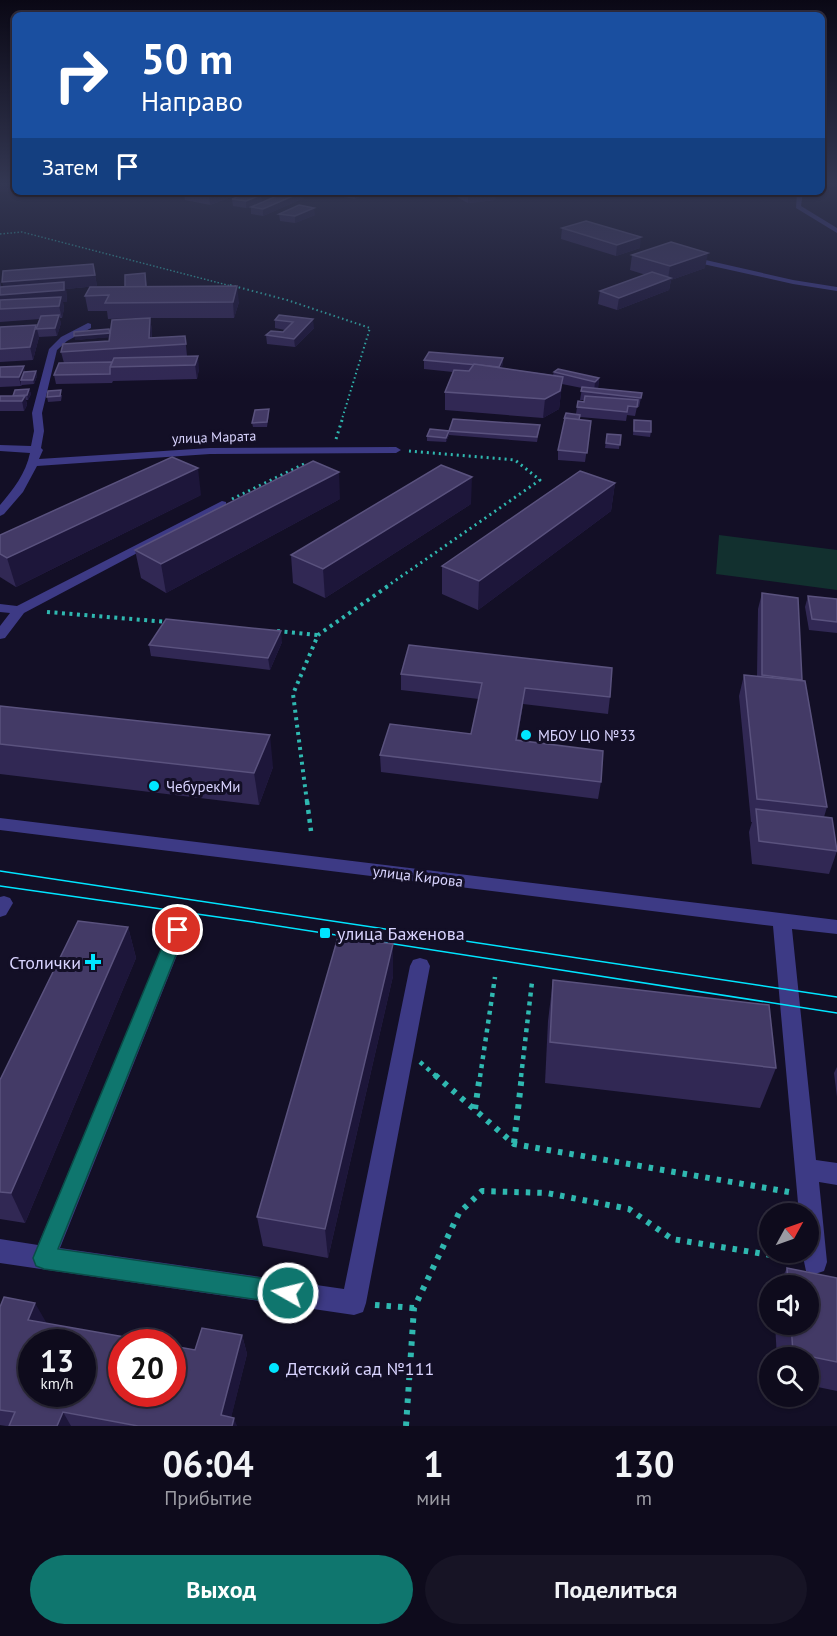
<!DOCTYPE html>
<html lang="ru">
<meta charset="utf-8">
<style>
body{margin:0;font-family:"PT Sans",sans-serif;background:#171425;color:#f1f3f6;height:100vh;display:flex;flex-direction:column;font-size:22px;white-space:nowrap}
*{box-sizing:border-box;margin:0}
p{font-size:20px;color:#9b9ba3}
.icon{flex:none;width:33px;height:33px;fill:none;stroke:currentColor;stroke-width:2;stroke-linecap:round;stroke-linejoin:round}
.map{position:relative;height:1426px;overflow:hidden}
.side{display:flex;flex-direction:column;background:#0e0b1c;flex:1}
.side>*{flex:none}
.guide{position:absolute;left:12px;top:12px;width:813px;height:183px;border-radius:9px;box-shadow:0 2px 4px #0004,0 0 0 2px #2e2b3b;background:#1a4fa0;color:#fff;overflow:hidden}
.needle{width:39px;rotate:50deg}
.controls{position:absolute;left:759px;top:1203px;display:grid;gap:12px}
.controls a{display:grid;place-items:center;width:60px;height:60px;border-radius:50%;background:#0e0b1c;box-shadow:0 2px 4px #0004,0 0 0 2px #2e2b3b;font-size:30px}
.speed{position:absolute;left:18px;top:1329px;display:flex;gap:12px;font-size:30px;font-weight:700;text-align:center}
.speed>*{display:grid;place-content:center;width:78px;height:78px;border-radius:50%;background:#0e0b1c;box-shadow:0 2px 4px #0004,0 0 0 2px #2e2b3b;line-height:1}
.speed small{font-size:15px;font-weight:400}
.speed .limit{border:9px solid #d22;background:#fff;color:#111}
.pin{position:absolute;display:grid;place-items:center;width:51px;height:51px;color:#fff;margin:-26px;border:3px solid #fff;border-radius:50%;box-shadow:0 2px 6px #0007}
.me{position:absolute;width:66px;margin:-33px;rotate:278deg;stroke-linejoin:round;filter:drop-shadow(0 0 4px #0008)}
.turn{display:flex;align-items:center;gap:21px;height:126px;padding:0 30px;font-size:27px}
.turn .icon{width:78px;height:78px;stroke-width:2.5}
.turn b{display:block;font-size:42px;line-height:51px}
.then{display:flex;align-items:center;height:57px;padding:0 30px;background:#0003;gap:12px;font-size:22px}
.eta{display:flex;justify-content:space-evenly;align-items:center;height:102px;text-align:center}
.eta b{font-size:36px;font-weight:700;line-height:42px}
.button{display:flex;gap:12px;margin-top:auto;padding:12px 30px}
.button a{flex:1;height:69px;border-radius:36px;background:#0f766e;color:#fff;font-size:24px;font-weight:700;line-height:69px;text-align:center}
.button a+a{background:#171425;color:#f1f3f6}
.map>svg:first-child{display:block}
</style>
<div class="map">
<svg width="837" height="1426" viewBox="0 0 837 1426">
<rect width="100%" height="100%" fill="#130f26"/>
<polygon fill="#12302f" points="719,535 837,550 837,590 716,574"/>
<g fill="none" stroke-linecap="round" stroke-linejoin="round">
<polyline stroke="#2fb8b0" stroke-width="1.5" stroke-dasharray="1.5 2" stroke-linecap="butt" points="0,234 22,232 235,287"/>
<polyline stroke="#2fb8b0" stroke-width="2" stroke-dasharray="1.5 3" stroke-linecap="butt" points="230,285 287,300 370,328 342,419"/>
<g stroke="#2fb8b0" stroke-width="3" stroke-dasharray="2 4" stroke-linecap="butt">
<polyline points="336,439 343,417"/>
<polyline points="232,499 304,464"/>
<polyline points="386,587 540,480 515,460 409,451"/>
</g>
<g stroke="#2fb8b0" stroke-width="4" stroke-dasharray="3 4.5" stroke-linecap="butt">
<polyline points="47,612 168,622"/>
<polyline points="277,631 318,635"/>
<polyline points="307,802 293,694 318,635 388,586"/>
</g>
<g stroke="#2fb8b0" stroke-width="4.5" stroke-dasharray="4 5" stroke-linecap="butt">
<polyline points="307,801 311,831"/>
<polyline points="420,1062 437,1077"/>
<polyline points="480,1077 495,977"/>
<polyline points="521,1077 532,982"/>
</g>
<g stroke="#2fb8b0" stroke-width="6" stroke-dasharray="4.5 7" stroke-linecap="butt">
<polyline points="435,1075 514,1144 789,1192"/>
<polyline points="475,1109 480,1075"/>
<polyline points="514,1143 522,1075"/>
<polyline points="375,1305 414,1308"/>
<polyline points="406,1426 414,1308 459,1213 482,1191 547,1193 629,1209 672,1239 795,1259"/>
</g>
<g fill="#3d3a85" fill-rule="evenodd">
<polygon points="797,192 803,192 801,206 837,228 837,233 796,208"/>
<polygon points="688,256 793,280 837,287 837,291 793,284 685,260"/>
<path d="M88 323 91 324V328L67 341 57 350 42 413 44 431 41 448 43 450 39 459 210 448 396 447 401 450 396 453 210 454 37 466 23 492 4 514 0 516V505C13 490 26 473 30 453L0 451V445L31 446 34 431 32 413 49 349 61 337Z"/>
<polygon points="222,501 226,502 226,506 24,613 5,638 0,639 0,626 10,613 0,612 0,604 17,606"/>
<polygon points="0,818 837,920 837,934 792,929 816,1160 837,1163 837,1185 819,1182 827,1262 824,1271 815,1274 806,1271 802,1252 808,1252 808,1214 799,1214 773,926 0,830"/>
<polygon points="4,896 10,898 13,903 6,915 0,917 0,897"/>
<polygon points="178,923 185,925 187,930 60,1248 344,1289 410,966 413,960 420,958 427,960 430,966 366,1303 363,1312 354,1315 0,1263 0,1239 38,1245 169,930 171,925"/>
</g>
<g stroke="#00e5ff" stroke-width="1.5">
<polyline points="0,871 837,997"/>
<polyline points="0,886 253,922 837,1013"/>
</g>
</g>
<g fill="#312854">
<polygon points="184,192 244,192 210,205 185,200"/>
<polygon points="315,192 364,192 364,195 355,199"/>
<polygon points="447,192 496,192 495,200 468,203"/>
<polygon points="304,198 263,216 251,214 251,207 262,202 246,208 233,206 232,199 262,202"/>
<polygon points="279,214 315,215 295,223 280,221"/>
<polygon points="562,228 640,248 616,256 561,239"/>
<polygon points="632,255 705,268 671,280 669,290 617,310 598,304 600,291 646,275 630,270"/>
<polygon points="93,264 97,286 66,289 67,302 63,302 64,309 62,318 59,318 61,323 57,336 39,337 33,360 0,362 0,327 36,325 37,327 40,319 0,322 0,280 1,287"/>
<polygon points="145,273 147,287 239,302 234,318 150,318 152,331 152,338 185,336 187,356 199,369 197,379 113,381 112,383 56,384 54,375 64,363 61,352 109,341 110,337 75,340 110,334 146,318 108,319 107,311 88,311 85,296 125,287"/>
<polygon points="279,315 314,328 295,347 267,344 266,335 283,332 285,330 275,328 275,320"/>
<polygon points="503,358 502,368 553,375 554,372 599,378 598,388 597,388 642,393 639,407 637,407 635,416 627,415 626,421 580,417 579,420 591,421 585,462 558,460 558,450 576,414 577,407 584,402 584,400 580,400 582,388 562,384 559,409 543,418 445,410 445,392 453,372 424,369 424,360"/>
<polygon points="0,367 25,372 36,371 37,376 34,384 22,385 21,386 0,387"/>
<polygon points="29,389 31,394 28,400 26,400 27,405 24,411 0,411 0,396 13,396"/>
<polygon points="62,395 61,401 48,402 47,397"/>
<polygon points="269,409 269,414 267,427 253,427 252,423"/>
<polygon points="634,420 651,432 650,437 633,435"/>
<polygon points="540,425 537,442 449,435 446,442 427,441 427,436 449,431"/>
<polygon points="607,434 621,435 619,449 605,448"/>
<polygon points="615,483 611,511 478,610 442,594 442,566"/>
<polygon points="201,495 16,587 0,577 0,535"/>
<polygon points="340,499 166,593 141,578 135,550"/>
<polygon points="471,504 325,598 293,583 291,555"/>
<polygon points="762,593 802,680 827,807 824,817 837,851 829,874 752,864 749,832 752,822 751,822 739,696 744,675 757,676 758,609"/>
<polygon points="808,596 837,599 837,633 809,630 805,607"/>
<polygon points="282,642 270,670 151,656 149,645"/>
<polygon points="401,674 610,697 608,714 523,704 517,741 601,782 598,799 381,772 380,755 471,734 479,699 401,690"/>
<polygon points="0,706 273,767 259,805 0,774"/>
<polygon points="128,927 136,958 25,1223 0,1219 0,1080"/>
<polygon points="393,944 393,976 328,1258 263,1246 257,1217"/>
<polygon points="553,980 776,1068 760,1108 545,1083 548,1021"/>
<polygon points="837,1067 837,1097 834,1073"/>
<polygon points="787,1268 788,1286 778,1286"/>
<polygon points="837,1278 837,1391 808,1385 808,1358 777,1358 775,1324 808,1324"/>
<polygon points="0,1307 46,1322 45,1323 195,1350 242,1335 247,1354 231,1417 237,1426 6,1426 0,1425"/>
</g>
<g fill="#1d163a">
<polygon points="0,183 15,183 15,191 0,192"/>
<polygon points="217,192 244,192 210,205 209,195"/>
<polygon points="302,192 304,192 304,198 263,216 263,209"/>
<polygon points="355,192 364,192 364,195 355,199"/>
<polygon points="478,192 496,192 495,200 468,203 468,193"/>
<polygon points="261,195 262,202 246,208 246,201"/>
<polygon points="314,208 315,215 295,223 295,216"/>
<polygon points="641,237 640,248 616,256 617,245"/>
<polygon points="708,253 705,268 671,280 669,290 617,310 619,298 668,279 670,266"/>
<polygon points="93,264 97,286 66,289 67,302 63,302 64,309 62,318 59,306 0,307 0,295 5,294 2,282"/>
<polygon points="237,286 239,302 234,318 233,302"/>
<polygon points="59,315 61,323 57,336 55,328"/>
<polygon points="150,318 152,331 151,347 149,338"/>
<polygon points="313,319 314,328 295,347 294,339"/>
<polygon points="36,325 39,337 33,360 30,347"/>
<polygon points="110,333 111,337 75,340 74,336"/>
<polygon points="198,356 199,369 197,379 195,365"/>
<polygon points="503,358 502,367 499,376 499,367"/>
<polygon points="24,366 26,375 21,380 21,386 19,377"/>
<polygon points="36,371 37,376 34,384 33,380"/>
<polygon points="563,377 561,394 559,409 543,418 545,399"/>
<polygon points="599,378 598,388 594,391 595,382"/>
<polygon points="29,389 31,394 28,400 27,395"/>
<polygon points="25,396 27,405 24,411 22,401"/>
<polygon points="269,409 269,414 267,427 267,422"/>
<polygon points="449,431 449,435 446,442 446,438"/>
<polygon points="198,468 201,495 16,587 7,558"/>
<polygon points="339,472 340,499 166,593 161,564"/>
<polygon points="472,477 471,504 325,598 323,569"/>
<polygon points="615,483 611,511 478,610 479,581"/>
<polygon points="281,631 282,642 270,670 268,658"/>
<polygon points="525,688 523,704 514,758 516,740"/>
<polygon points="270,735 273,767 259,805 254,773"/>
<polygon points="128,927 136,958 25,1223 11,1193"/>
<polygon points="393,944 393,976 328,1258 325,1229"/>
<polygon points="35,1303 46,1322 39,1339 28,1320"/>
<polygon points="242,1335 247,1354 229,1426 221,1415"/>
<polygon points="63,1412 71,1426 57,1426"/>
<polygon points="234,1418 237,1426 232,1426"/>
</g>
<g fill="#433a66" stroke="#5a527e" stroke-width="1.5" fill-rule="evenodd">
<polygon points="194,192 217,192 209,195"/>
<polygon points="286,192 302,192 263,209 251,207"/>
<polygon points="248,193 261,195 246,201 232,199"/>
<polygon points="299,205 314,208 295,216 279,214"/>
<polygon points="586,221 641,237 617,245 562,228"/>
<polygon points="671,242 708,253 670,266 632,255"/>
<polygon points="93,264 95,275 2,282 3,271"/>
<polygon points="652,272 671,278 619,298 600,291"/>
<polygon points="145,273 146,287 125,287 125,275"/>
<polygon points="64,282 64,290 0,295 0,287"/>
<polygon points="237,286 233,302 105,303 109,295 85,296 90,287"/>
<polygon points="61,297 59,306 0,309 0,300"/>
<polygon points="59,315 55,328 36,329 41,316"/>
<polygon points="279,315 313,319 294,339 266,335 271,331 283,332 293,322 275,320"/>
<polygon points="150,318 149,338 185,336 186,344 61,352 63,344 109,341 112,320"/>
<polygon points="36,325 30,347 0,349 0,327"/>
<polygon points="109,329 110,333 74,336 74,332"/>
<polygon points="429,352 503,358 499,367 424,360"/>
<polygon points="198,356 195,365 110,367 114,358"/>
<polygon points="112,362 110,367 110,374 54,375 59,363"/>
<polygon points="474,364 563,377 560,391 545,399 445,392 454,370 469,371"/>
<polygon points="24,366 19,377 0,377 0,367"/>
<polygon points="558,369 599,378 595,382 554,372"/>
<polygon points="36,371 33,380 21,380 24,372"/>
<polygon points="582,387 642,393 641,398 581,391"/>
<polygon points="29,389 27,395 13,396 15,390"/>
<polygon points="61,390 60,396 47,397 48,391"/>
<polygon points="0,396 25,396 22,401 0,401"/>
<polygon points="585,396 638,400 637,407 628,406 627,412 577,407 578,401 584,402"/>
<polygon points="269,409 267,422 252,423 255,410"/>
<polygon points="566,413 580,415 579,420 565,418 564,419"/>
<polygon points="565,418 591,421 587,453 558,450"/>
<polygon points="453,419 540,425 537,437 449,431"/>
<polygon points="634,420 651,421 651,432 634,431"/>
<polygon points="430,429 449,431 446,438 427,436"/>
<polygon points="607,434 621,435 620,445 606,443"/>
<polygon points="172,457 198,468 7,558 0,554 0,535"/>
<polygon points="313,461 339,472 161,564 135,550"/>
<polygon points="441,465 472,477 323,569 291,555"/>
<polygon points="580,471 615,483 479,581 442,566"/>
<polygon points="762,593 798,598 802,680 762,675"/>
<polygon points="808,596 837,599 837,622 812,619"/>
<polygon points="166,619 281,631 268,658 149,645"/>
<polygon points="409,645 612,668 610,697 525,688 516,740 603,751 601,782 380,755 390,724 471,734 482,683 401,674"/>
<polygon points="744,675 805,681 827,807 757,799"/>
<polygon points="0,706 270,735 254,773 0,744"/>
<polygon points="756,809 832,818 837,851 759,841"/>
<polygon points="78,921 128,927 11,1193 0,1192 0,1080"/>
<polygon points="338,937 393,944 325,1229 257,1217"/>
<polygon points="553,980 769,1005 776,1068 550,1042"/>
<polygon points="787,1268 837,1278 837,1362 793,1353 791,1324 808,1324 808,1286 788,1286"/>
<path d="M4 1297 35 1303 28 1320 153 1342H122V1394H172V1346L195 1350 202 1328 242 1335 221 1415 234 1418 232 1426H138L63 1412 57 1426H9L15 1412 0 1410V1307ZM32 1342H82V1394H32Z"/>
</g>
<linearGradient id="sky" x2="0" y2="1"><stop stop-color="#0a0815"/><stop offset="0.48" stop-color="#333752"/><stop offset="1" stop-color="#333752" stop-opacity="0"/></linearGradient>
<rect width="837" height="382" fill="url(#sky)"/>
<polygon fill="#0f766e" stroke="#0a4d48" stroke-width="1.5" points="178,923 184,925 186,930 58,1249 288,1282 295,1285 299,1293 295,1301 288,1304 44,1269 36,1266 33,1258 169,930 172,925"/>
<g fill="#00e5ff" stroke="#130f26" stroke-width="2">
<circle cx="526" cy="735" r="6"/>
<circle cx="154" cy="786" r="6"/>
<rect x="319" y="927" width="12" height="12" rx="3"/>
<path d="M90 953h6v6h6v6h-6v6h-6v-6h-6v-6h6z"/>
<circle cx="274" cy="1368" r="6"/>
</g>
<g text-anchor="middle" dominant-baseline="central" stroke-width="6" stroke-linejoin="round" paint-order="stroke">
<g font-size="14" fill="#d9d4ff" stroke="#130f26">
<text transform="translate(214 437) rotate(-2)">улица Марата</text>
</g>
<g font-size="15" fill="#d9d4ff" stroke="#130f26" text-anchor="start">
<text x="538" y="735">МБОУ ЦО №33</text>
<text x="166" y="786">ЧебурекМи</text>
</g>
<g font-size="15" fill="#d9d4ff" stroke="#130f26">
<text transform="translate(418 876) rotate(7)">улица Кирова</text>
</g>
<g font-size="18" fill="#d9d4ff" stroke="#130f26" text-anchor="start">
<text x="337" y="933">улица Баженова</text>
<text x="81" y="962" text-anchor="end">Столички</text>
<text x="286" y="1368">Детский сад №111</text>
</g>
</g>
</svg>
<div class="controls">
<a><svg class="needle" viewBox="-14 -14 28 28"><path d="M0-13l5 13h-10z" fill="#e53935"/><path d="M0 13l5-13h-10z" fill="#9b9ba3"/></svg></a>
<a><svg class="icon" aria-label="sound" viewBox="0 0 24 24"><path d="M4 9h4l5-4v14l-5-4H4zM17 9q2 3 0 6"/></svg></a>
<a><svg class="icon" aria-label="search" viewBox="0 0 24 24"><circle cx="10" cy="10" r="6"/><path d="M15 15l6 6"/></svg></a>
</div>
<div class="speed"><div>13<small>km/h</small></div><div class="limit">20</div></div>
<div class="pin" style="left:178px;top:930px;background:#d93025"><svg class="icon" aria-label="arrive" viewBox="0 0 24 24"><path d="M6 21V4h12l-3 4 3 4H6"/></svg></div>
<svg class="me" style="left:288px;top:1293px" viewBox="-20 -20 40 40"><circle r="17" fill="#0f766e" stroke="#fff" stroke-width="3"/><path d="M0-11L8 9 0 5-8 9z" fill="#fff"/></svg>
<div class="guide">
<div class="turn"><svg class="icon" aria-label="right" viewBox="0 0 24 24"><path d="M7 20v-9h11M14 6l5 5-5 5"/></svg><div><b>50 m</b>Направо</div></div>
<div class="then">Затем<svg class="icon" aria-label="arrive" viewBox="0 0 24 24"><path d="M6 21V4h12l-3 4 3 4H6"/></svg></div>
</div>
</div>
<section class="side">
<div class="eta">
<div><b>06:04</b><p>Прибытие</p></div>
<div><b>1</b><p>мин</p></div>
<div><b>130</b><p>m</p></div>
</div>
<div class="button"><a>Выход</a><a>Поделиться</a></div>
</section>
